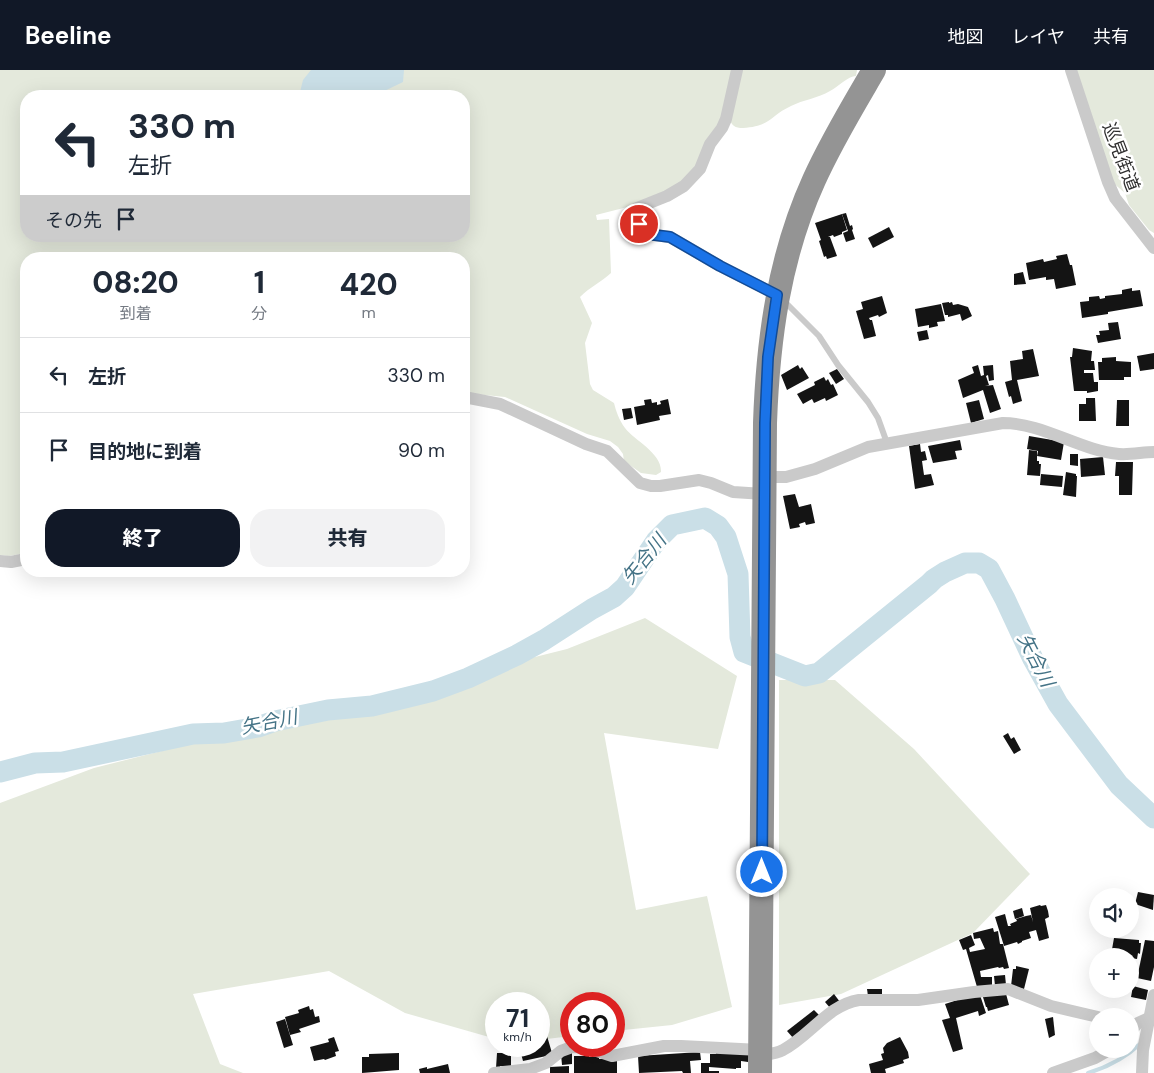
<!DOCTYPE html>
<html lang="ja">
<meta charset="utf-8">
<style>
body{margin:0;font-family:"DM Sans","Noto Sans JP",sans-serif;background:#f2f2f3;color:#1f2937;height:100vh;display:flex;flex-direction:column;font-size:19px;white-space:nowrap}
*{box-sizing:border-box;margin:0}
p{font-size:16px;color:#747a83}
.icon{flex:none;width:28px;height:28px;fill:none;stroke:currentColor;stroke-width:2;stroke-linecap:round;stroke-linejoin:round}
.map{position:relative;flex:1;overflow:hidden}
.side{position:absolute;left:20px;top:182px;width:450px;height:325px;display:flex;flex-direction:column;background:#fff;border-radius:20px;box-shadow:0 5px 20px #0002}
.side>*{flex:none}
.banner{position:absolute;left:20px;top:20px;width:450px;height:152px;border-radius:20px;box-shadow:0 5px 20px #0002;background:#fff;color:#1f2937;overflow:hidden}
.tools{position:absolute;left:1089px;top:818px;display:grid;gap:10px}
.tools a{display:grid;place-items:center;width:50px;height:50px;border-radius:50%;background:#fff;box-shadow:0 5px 20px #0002;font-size:25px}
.speed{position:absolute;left:485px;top:922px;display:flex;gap:10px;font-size:25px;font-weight:700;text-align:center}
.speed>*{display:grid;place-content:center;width:65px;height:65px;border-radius:50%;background:#fff;box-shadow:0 5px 20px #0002;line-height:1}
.speed small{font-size:12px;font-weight:400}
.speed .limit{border:8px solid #d22;background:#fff;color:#111}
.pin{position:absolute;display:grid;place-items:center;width:42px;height:42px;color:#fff;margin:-21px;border:2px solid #fff;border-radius:50%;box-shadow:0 1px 5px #0007}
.me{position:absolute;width:55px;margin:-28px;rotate:0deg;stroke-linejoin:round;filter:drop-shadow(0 0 4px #0008)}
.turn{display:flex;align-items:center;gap:18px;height:105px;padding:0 25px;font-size:22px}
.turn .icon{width:65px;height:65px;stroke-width:2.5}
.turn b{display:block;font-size:35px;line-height:42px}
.then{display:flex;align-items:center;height:48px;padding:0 25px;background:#0003;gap:10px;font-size:19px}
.eta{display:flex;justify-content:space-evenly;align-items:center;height:85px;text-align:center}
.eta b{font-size:30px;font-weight:800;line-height:35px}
.action{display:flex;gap:10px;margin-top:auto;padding:10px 25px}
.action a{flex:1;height:58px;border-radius:20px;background:#111827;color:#fff;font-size:20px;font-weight:800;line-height:58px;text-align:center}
.action a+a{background:#f2f2f3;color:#1f2937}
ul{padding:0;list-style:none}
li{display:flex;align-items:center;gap:15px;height:75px;padding:0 25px;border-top:1px solid #e0e1e3}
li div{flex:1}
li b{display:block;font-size:19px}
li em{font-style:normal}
header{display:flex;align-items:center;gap:30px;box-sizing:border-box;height:70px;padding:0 25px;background:#111827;color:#fff}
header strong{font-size:24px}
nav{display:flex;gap:28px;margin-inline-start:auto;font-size:18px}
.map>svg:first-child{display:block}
</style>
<header>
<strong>Beeline</strong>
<nav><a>地図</a><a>レイヤ</a><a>共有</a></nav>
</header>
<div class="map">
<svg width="1154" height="1003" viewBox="0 0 1154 1003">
<rect width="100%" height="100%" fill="#fff"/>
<g fill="#e4e9dc" fill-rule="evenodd">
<path d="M0 0H733L724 42 705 84 683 114 647 132 596 145 597 150 609 149 611 203C601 212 590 217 580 227L592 253 585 273 590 314 593 320 614 333C616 341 619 350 625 358 635 371 662 383 661 402L656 405 641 403 624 391 623 384 618 377 610 371 587 364 505 327 464 323V189H26V483L9 486 0 485ZM26 26H464V166H26Z"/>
<path d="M739 0H857L856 6C848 6 838 17 830 21 818 28 803 30 791 36 771 45 770 57 743 58 735 58 732 56 729 48Z"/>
<polygon points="1075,0 1154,0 1154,163 1149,160 1129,135 1125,123 1112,112"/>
<polygon points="645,548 737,606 718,679 604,663 636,840 707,826 732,937 672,955 614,961 614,934 571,934 571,966 539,970 539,934 496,934 496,969 405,943 329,901 193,924 220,994 243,1003 0,1003 0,733 94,698 567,579"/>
<polygon points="779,610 835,610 914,679 1030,804 973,863 841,924 779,935"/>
</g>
<polygon fill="#cadfe7" points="311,0 404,0 403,12 374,26 299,26 303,10"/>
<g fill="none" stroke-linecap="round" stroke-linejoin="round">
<path stroke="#cadfe7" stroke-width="4" d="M1088 1003C1108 997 1125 988 1140 974"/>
<polyline stroke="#cadfe7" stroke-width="21" points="0,702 35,693 63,692 193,664 224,663 258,657 275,651 328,640 372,636 433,621 468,608 517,585 544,570 592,539 614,527 625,517 656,471 672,455 705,448 718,456 726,467 738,504 740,567 744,582 805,606 819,603 929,514 934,509 945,502 965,493 979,493 989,499 1005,529 1033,589 1058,634 1119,715 1154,748"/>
</g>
<g fill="#141414">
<polygon points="846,143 850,156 852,155 853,159 852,160 855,169 846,172 843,163 848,161 842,144"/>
<polygon points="842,144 847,160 842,162 842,164 834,167 833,165 828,167 830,167 837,186 827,189 826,186 824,187 819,171 821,170 815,153"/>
<polygon points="889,157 894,167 873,178 868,168"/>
<polygon points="1067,184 1070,195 1072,195 1076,215 1056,219 1054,209 1046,210 1046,207 1029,210 1026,193 1043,189 1044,192 1057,189 1056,186"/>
<polygon points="1023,202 1026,214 1014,215 1014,204"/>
<polygon points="1132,218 1132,221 1140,220 1143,236 1108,242 1108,244 1082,248 1080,232 1089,231 1089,227 1099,226 1100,229 1105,228 1105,226 1122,224 1122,220"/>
<polygon points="882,226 887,243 879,247 878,245 869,248 870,250 872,250 876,266 864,269 856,241 863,239 861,232"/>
<polygon points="949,232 949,233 952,232 953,235 958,234 968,237 972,246 962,251 960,244 948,247 948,245 945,245 942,233"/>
<polygon points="941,234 945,251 937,252 938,256 929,258 929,255 918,257 915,239"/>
<polygon points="1118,252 1121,269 1098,273 1096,265 1100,265 1099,261 1109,260 1108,253"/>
<polygon points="927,260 929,269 919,271 917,262"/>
<polygon points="1073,278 1092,281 1091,291 1094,291 1095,300 1084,300 1084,303 1093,303 1094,312 1098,312 1098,321 1087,323 1087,321 1074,321 1070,287 1072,287"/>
<polygon points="1033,279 1039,306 1017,310 1022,331 1013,334 1011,326 1009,327 1005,312 1012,310 1010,291 1023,289 1022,281"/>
<polygon points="1154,283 1154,299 1140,301 1137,286"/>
<polygon points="1116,287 1116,291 1131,292 1131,307 1124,307 1124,310 1099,310 1098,292 1102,292 1102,288"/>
<polygon points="798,295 800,299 802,297 809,308 787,320 781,305"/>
<polygon points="978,295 981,306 984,305 983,296 993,295 994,310 989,311 988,305 986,306 989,315 985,316 993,315 1001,339 990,343 983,320 963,328 958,310 974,303 972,297"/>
<polygon points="837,299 844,309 836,314 829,303"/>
<polygon points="824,307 826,311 828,309 831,315 833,314 838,325 826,331 825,328 814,333 812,329 803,334 797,324 815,315 814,312"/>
<polygon points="1086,328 1095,328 1096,351 1079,351 1079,334 1086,334"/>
<polygon points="651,329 652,333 657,332 657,335 661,334 660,331 668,329 671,344 659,346 660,350 637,355 634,337 645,335 644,330"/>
<polygon points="979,330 984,349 971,353 966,333"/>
<polygon points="1117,330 1129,330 1129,356 1116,356"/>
<polygon points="631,338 633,348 624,350 622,339"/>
<polygon points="1029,366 1064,372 1061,390 1037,386 1038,381 1027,379"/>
<polygon points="960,370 962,380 955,381 957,389 933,393 928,376"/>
<polygon points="920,374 921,382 925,381 927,390 922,391 924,405 931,404 934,415 915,419 909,376"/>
<polygon points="1029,380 1037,381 1037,391 1039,391 1039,394 1041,394 1040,406 1027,405"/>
<polygon points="1070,384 1078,384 1078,396 1070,395"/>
<polygon points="1103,387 1105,405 1081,407 1080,389"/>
<polygon points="1116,392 1133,392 1132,425 1119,425 1119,406 1115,406"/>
<polygon points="1066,402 1076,404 1076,406 1077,406 1076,427 1063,425"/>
<polygon points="1041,404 1063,406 1062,417 1040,415"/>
<polygon points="795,424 799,437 811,434 815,453 806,455 805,452 799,454 800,457 790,459 783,426"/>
<polygon points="1008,663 1011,669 1014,667 1021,680 1014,684 1003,666"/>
<polygon points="1138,822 1154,825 1153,840 1135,834"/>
<polygon points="1040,835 1041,836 1046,835 1048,841 1049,847 1045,849 1049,868 1039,871 1036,860 1029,862 1031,868 1022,871 1022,872 1018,874 1017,872 1004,876 995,847 1005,844 1008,856 1011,856 1010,854 1017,851 1016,849 1026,846 1031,845 1033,852 1030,838"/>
<polygon points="1022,838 1024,846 1015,849 1013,841"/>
<polygon points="993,858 994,862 998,861 1000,874 1003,874 1009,898 1004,899 1003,897 999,898 998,897 980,901 981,907 992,907 992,915 977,917 966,879 963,880 959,870 971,865 975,875 969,878 970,882 985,879 980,868 974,869 973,863"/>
<polygon points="1114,868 1139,870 1139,873 1141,873 1140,884 1138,883 1137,889 1130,888 1130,886 1111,885"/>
<polygon points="1145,870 1154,871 1154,897 1151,911 1137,908"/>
<polygon points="1016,896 1029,899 1024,919 1011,916 1013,899 1016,899"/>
<polygon points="1005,905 1006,915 995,916 994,906"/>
<polygon points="1133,916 1148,920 1146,930 1131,927"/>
<polygon points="867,919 882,919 882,925 868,926"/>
<polygon points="1005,920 1009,935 988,941 987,937 986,937 982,924"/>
<polygon points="834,924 840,932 831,939 825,932"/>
<polygon points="980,925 986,943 979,946 978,941 956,948 963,979 953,982 942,950 950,948 945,934 970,926"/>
<polygon points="309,936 310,940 313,939 315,947 319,946 320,952 299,959 301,962 290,965 285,947 299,943 298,940"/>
<polygon points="814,940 821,947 794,969 787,961"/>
<polygon points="1053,947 1055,965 1049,968 1045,949"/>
<polygon points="285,949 293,975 284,978 276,952"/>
<polygon points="547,966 552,983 551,985 523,991 519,976 539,976 539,968"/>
<polygon points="334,967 339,981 335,982 336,986 325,990 324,989 314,991 310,977 329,972 328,969"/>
<polygon points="900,967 908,982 909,988 903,990 904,993 885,999 886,1003 871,1003 869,994 883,990 881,984 884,983 883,978 887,973"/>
<polygon points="700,982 701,990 690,991 691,1003 683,1003 682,1001 639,1003 638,986"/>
<polygon points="716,982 749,983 748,992 741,991 741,998 736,998 736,999 709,997 709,1001 719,1001 719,1003 701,1003 701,993 710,993 710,984 716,984"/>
<polygon points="399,983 399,1000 362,1003 362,987 369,987 369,984"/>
<polygon points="497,983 511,983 511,996 500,996 500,998 496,998"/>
<polygon points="572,983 572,994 562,995 561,984"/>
<polygon points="574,986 589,986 589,987 599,987 599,989 617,989 617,1003 574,1003"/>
<polygon points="448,994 450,1003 420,1003 419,999 427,997 427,999"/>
<polygon points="569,996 569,1003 550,1003 550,997"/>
</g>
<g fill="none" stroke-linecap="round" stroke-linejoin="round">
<polyline stroke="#cacaca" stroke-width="6" points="782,229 819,266 838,295 868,332 878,348 887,373"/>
<g stroke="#cacaca" stroke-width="12">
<polyline points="737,0 726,49 722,58 710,74 700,99 684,116 667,126 637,138 639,154 647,164 670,167 720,196 777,225"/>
<polyline points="1071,0 1108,112 1115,128 1154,178"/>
<polyline points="464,327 500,334 586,374 607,381 640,413 651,416 660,416 699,410 711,413 733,422 764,424"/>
<path d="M764 407H786L815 399 868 377 1003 353C1043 353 1081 381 1119 384 1131 385 1143 382 1154 382"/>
<polyline points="0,491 11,492 26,489"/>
<polyline points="1130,962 1138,953 1149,948"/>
<path d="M760 985C768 984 776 984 783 980 810 966 828 935 859 930H918L974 922 1008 919 1051 936 1098 947"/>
<polyline points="494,1003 530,999 546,993 561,981 572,977 588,978 612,986 664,976 681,976 760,980"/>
<polyline points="1053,1003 1095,988 1111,979"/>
<polyline points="1142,1003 1143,980 1154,925"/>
</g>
<path stroke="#949494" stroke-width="24" d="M760 1003 765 353C768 269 779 187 814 110 831 72 853 36 874 0"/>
</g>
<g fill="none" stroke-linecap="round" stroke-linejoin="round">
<defs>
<polyline id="route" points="639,154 647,164 670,167 720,196 777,225 768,287 765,353 762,802"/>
</defs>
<use href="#route" stroke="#114b97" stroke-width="12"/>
<use href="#route" stroke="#1a73e8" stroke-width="9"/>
</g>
<g text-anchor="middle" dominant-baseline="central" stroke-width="5" stroke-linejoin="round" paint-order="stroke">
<g font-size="18" fill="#2d2d2d" stroke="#fff">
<text transform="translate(1121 87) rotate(69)">巡見街道</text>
</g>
<g font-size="19" font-style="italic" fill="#447386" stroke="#fff">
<text transform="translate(644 489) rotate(-51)">矢合川</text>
<text transform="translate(1036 590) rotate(63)">矢合川</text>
<text transform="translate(269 652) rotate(-11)">矢合川</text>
</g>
</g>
</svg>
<div class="tools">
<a><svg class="icon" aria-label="sound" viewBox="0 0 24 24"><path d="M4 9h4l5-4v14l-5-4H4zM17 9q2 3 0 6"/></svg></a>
<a>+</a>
<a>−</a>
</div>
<div class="speed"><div>71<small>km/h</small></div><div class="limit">80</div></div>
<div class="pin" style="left:639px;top:154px;background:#d93025"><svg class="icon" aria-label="arrive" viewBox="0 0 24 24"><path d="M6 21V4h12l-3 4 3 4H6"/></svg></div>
<svg class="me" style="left:762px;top:802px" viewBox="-20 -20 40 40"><circle r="17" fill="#1a73e8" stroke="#fff" stroke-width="3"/><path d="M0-11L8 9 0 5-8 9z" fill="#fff"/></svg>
<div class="banner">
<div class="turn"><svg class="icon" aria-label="left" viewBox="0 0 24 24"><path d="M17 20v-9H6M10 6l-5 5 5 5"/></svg><div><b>330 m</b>左折</div></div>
<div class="then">その先<svg class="icon" aria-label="arrive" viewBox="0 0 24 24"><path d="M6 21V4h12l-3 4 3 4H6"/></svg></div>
</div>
<section class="side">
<div class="eta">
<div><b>08:20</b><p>到着</p></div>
<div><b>1</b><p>分</p></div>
<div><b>420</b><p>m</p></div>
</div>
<ul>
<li><svg class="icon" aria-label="left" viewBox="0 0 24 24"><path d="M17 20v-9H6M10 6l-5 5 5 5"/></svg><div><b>左折</b></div><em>330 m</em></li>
<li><svg class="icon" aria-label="arrive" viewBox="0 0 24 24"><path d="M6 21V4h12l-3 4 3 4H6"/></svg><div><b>目的地に到着</b></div><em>90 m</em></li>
</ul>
<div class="action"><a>終了</a><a>共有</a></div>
</section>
</div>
